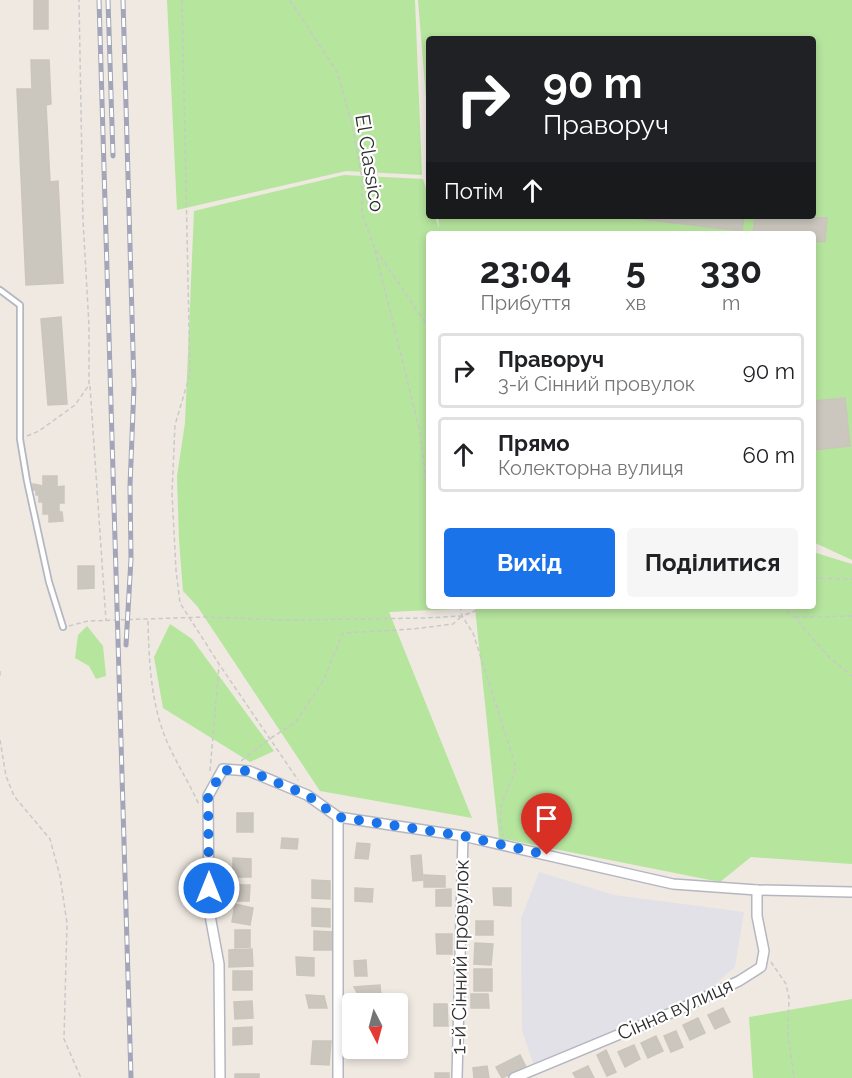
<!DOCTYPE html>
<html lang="uk">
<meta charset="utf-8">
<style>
body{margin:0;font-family:Raleway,sans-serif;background:#f6f6f6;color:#202124;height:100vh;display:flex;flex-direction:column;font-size:22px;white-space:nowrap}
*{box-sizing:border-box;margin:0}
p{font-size:20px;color:#757577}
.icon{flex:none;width:33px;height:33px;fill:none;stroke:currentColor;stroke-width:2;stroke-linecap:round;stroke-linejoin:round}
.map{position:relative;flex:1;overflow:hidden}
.sheet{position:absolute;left:426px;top:231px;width:390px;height:378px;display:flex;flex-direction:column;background:#fff;border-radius:6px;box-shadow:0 3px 9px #0003}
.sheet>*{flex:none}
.top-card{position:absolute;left:426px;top:36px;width:390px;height:183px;border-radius:6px;box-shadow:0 3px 9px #0003;background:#202124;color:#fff;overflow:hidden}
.needle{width:39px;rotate:174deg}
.fabs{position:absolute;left:342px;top:993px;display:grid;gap:12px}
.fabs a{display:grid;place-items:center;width:66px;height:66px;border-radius:6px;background:#fff;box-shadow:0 3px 9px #0003;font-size:30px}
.pin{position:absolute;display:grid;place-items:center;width:51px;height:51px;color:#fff;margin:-62px -26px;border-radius:50% 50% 50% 0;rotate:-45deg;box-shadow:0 0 6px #0007}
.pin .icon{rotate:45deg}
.me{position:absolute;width:66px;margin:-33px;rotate:0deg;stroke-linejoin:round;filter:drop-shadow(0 0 4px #0008)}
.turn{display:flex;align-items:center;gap:21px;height:126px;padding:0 18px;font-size:27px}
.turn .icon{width:78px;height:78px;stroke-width:2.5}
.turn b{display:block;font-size:42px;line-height:51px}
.then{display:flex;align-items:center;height:57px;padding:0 18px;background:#0003;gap:12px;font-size:22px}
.eta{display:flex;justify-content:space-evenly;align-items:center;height:102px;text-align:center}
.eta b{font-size:36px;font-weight:700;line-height:42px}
.primary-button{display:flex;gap:12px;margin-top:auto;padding:12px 18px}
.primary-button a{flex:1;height:69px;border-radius:6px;background:#1a73e8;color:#fff;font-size:24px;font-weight:700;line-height:69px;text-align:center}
.primary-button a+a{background:#f6f6f6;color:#202124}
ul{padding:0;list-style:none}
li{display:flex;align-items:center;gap:18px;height:75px;margin:0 12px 9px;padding:0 6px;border:3px solid #e0e0e0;border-radius:6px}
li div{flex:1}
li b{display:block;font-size:22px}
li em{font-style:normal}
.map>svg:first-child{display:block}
</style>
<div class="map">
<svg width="852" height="1078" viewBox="0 0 852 1078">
<rect width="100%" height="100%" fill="#efe9e1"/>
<polygon fill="#e3e1e8" points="539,872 614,895 744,912 735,967 707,991 534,1066 522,1030 521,919"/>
<g fill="#b6e59e">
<polygon points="167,0 415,0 422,175 346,171 177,210"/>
<polygon points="418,0 852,0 852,560 813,542 813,234 429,234 429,606 813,606 813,552 852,564 852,864 751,857 720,882 499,838 475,608 389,612 472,818 320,791 197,606 183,591 179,540 177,476 185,423 194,211 344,175 423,179 429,197 429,216 435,216 439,228 438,216 813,216 813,39 429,39 429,135"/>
<polygon points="170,624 192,639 274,751 250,762 163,708 154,657"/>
<polygon points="87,626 103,646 106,676 96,679 89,666 75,658 78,635"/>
<polygon points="852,999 852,1078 753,1078 749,1017"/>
</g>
<g fill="#cbc7bf" stroke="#cbc5ba" stroke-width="1.5">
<rect x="34" y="0" width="14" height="29"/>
<polygon points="31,60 49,60 51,104 46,105 50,182 58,181 63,283 26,285 17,89 32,89"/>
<polygon points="616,216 744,216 742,231"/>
<polygon points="755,216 827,218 825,242 813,241 813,234 753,234"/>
<polygon points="61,317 67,404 48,405 41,319"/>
<polygon points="845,398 850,446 813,450 813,401"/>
<polygon points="43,476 57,476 57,487 64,486 64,503 59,503 59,512 62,512 63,521 49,522 49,514 43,514 43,502 39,502 39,495 36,495 36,490 33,490 33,484 43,486"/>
<polygon points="78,566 94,566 94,588 78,589"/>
<rect x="237" y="813" width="16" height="19"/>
<polygon points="282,838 298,839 297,849 281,848"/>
<polygon points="357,843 370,844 368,859 355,858"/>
<polygon points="421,855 423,880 413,881 411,856"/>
<polygon points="233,858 251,859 251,877 233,877"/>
<polygon points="424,875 445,876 445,887 424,887"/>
<polygon points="312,880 330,881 330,899 312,898"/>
<polygon points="236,885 250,885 249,901 235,901"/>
<polygon points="355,888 373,889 372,902 355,901"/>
<polygon points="493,888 511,888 511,906 494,905"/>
<polygon points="451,889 451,906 436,906 436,890"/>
<polygon points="235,904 253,908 250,925 232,922"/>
<polygon points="312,908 330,909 330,927 312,926"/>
<rect x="476" y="921" width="17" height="14"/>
<polygon points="235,930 250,930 250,947 235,948"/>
<polygon points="314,931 332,932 332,950 314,950"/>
<polygon points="436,934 452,934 452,954 437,954"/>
<polygon points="475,943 493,944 491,965 474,964"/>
<polygon points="252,949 253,966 229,967 229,950"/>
<polygon points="296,957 314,958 314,976 297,975"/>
<polygon points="366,960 367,976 355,976 354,961"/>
<rect x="474" y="969" width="18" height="22"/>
<rect x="233" y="971" width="19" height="19"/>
<polygon points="380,985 381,996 359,996 354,987"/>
<polygon points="471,994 488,994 489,1008 471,1008"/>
<polygon points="306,995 324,996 327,1008 309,1008"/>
<polygon points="252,1001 253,1018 235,1019 234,1002"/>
<polygon points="434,1004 447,1004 448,1026 434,1026"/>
<polygon points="723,1008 730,1022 715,1029 708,1015"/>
<polygon points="698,1018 705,1033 690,1040 683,1025"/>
<polygon points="252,1027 252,1044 233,1045 233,1028"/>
<polygon points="676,1031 683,1047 671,1052 664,1036"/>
<polygon points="656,1036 663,1051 648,1058 641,1043"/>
<polygon points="313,1041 331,1041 329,1065 311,1064"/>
<polygon points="634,1045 640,1059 625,1067 618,1052"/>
<polygon points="606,1050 616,1072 607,1076 597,1055"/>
<polygon points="520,1055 526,1067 502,1078 496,1067"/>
<polygon points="487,1066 489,1078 474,1078 473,1068"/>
<polygon points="588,1066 594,1078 576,1078 573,1073"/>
<rect x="435" y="1073" width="14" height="5"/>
<rect x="235" y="1074" width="24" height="4"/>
</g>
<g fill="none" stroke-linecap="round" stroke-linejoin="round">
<defs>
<polyline id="lane" points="0,290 20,305 20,439 27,481 49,582 63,627"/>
<g id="street">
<polyline points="220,1078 219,964 209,910 208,796 223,769 249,771 307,795 338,817 463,836 673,884 757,890 852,892"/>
<polyline points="338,1078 338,817"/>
<polyline points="457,1078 463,836"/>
<polyline points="514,1078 678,1010 739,981 761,967 764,951 757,916 757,890"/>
</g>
</defs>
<use href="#lane" stroke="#b4b7c1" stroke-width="8"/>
<use href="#street" stroke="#b4b7c1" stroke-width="12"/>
<g stroke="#c9c9c9" stroke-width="1.5" stroke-dasharray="4.5 3" stroke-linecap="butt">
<polyline points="182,0 190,374 175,425 172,493 176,570 180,603 219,664 298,780"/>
<polyline points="290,0 337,72 351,120 362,178 362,214 374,247 429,328"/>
<polyline points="375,250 420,432 426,482 429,489"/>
<polyline points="90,386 106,621"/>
<polyline points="27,436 39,431 75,405 89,385 89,326 83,220 79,0"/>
<polyline points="813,578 852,579"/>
<path d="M460 606 462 616 473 633 515 764C515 779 507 788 503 801 499 812 500 825 503 836"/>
<polyline points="781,606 794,617 829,657 852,676"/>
<polyline points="795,617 852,616"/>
<path d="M148 621C149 663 151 708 169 746 178 766 190 784 199 805"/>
<polyline points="69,626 88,621 204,617 285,620 425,618 462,616 488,606"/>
<polyline points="0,671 0,676"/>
<polyline points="0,740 6,776 14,796 50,839 60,876 67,923 64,1039 81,1078"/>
<polyline points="241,761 271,738 296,722 323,681 343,633 413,629 453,624 461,617"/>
<polyline points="210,771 219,666"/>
<polyline points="771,962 786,984 789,998 788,1034 794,1078"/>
</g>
<use href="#lane" stroke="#fff" stroke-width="4.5"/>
<use href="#street" stroke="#fff" stroke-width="9"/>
<defs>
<g id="rail">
<polyline points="99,0 131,1078"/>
<polyline points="108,0 113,156"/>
<polyline points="123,0 134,386 130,486 131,559 126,645"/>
</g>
</defs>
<use href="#rail" stroke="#a3a6b8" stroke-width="5"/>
<use href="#rail" stroke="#fff" stroke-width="3" stroke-dasharray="9" stroke-linecap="butt"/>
</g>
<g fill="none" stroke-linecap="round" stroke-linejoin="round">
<polyline stroke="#1a73e8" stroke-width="10" stroke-dasharray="0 18" points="209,888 208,796 223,770 249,771 307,795 338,817 463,836 547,855"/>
</g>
<g text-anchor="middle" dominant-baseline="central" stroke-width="4.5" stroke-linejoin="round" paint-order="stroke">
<g font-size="20" fill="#2e2e2e" stroke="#fff">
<text transform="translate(370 163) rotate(81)">El Classico</text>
<text transform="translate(460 957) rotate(-89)">1-й Сінний провулок</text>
<text transform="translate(675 1009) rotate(-24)">Сінна вулиця</text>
</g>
</g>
</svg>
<div class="fabs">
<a><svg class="needle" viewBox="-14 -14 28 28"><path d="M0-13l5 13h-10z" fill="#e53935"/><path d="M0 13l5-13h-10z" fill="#757577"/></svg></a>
</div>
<div class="pin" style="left:547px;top:855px;background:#d93025"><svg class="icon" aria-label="arrive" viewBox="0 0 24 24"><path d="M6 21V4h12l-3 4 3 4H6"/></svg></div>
<svg class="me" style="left:209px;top:888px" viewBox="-20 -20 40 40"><circle r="17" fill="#1a73e8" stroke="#fff" stroke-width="3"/><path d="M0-11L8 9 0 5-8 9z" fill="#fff"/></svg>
<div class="top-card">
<div class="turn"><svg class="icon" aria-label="right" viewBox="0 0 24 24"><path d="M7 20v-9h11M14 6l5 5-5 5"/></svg><div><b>90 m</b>Праворуч</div></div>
<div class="then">Потім<svg class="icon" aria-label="ahead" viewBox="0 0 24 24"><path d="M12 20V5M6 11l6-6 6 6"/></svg></div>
</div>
<section class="sheet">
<div class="eta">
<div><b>23:04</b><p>Прибуття</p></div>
<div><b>5</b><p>хв</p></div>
<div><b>330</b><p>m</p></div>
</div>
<ul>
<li><svg class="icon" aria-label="right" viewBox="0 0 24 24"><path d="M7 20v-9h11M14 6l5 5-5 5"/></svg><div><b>Праворуч</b><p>3-й Сінний провулок</p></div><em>90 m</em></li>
<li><svg class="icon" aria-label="ahead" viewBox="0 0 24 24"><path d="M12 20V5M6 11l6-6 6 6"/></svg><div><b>Прямо</b><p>Колекторна вулиця</p></div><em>60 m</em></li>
</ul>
<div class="primary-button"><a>Вихід</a><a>Поділитися</a></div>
</section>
</div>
